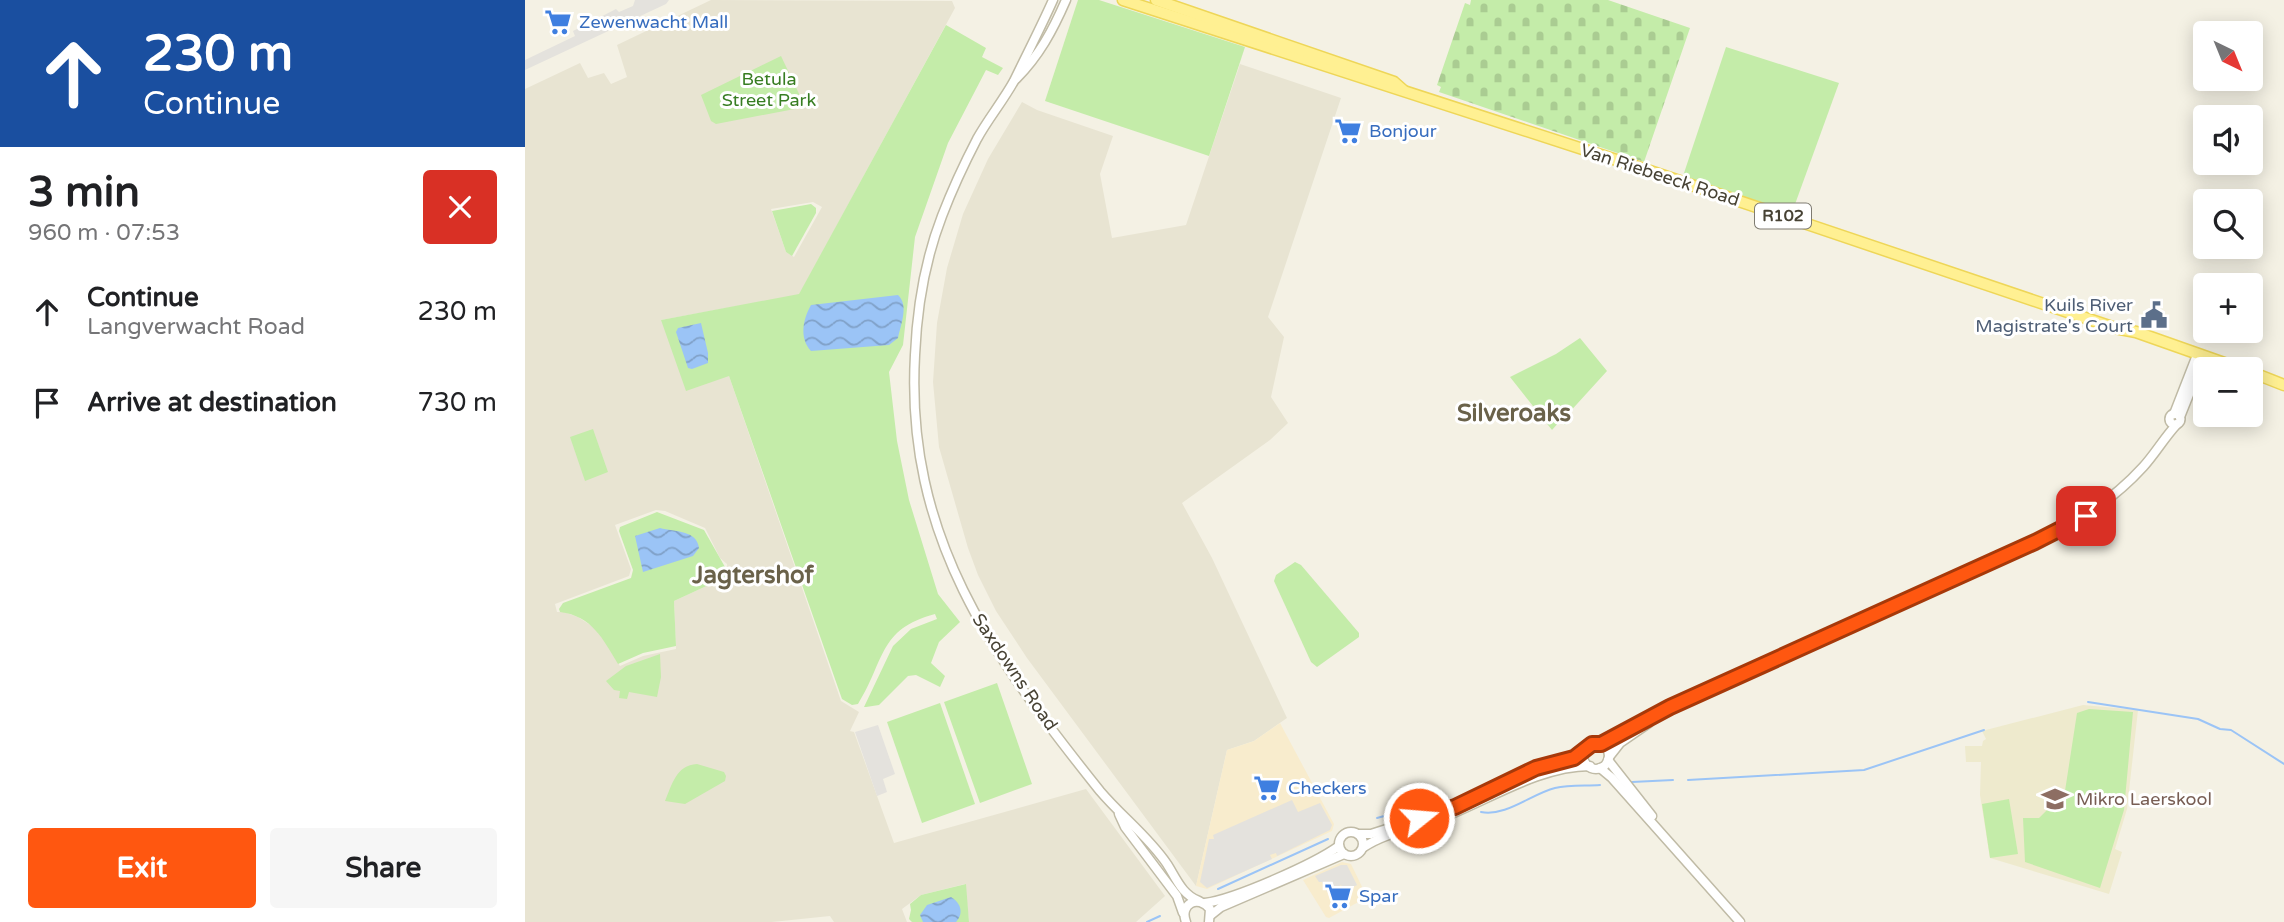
<!DOCTYPE html>
<meta charset="utf-8">
<style>
body{margin:0;font-family:"Varela Round",sans-serif;background:#f6f6f6;color:#202124;height:100vh;display:flex;flex-direction:column;font-size:26px;white-space:nowrap}
*{box-sizing:border-box;margin:0}
p{font-size:23px;color:#757577}
.icon{flex:none;width:38px;height:38px;fill:none;stroke:currentColor;stroke-width:2;stroke-linecap:round;stroke-linejoin:round}
.map{position:relative;flex:1;overflow:hidden}
.drawer{display:flex;flex-direction:column;background:#fff;width:525px}
.drawer>*{flex:none}
.top-card{background:#1a4fa0;color:#fff;overflow:hidden}
.needle{width:46px;rotate:137deg}
.fabs{position:absolute;left:1668px;top:21px;display:grid;gap:14px}
.fabs a{display:grid;place-items:center;width:70px;height:70px;border-radius:7px;background:#fff;box-shadow:0 4px 18px #0003;font-size:35px}
.pin{position:absolute;display:grid;place-items:center;width:60px;height:60px;color:#fff;margin:-30px;border-radius:14px;box-shadow:0 4px 10px #0006}
.me{position:absolute;width:77px;margin:-38px;rotate:73deg;stroke-linejoin:round;filter:drop-shadow(0 0 5px #0008)}
.turn{display:flex;align-items:center;gap:24px;height:147px;padding:0 28px;font-size:32px}
.turn .icon{width:91px;height:91px;stroke-width:2.5}
.turn b{display:block;font-size:49px;line-height:60px}
.round{display:grid;place-items:center;flex:none;width:74px;height:74px;border-radius:7px;background:#f6f6f6}
.headline{display:flex;align-items:center;justify-content:space-between;height:119px;padding:0 28px}
h1{font-size:42px;font-weight:800;line-height:52px}
.action{display:flex;gap:14px;margin-top:auto;padding:14px 28px}
.action a{flex:1;height:80px;border-radius:7px;background:#ff5710;color:#fff;font-size:28px;font-weight:800;line-height:80px;text-align:center}
.action a+a{background:#f6f6f6;color:#202124}
ul{padding:0;list-style:none}
li{display:flex;align-items:center;gap:21px;height:91px;padding:0 28px}
li div{flex:1}
li b{display:block;font-size:26px}
li em{font-style:normal}
main{display:flex;flex:1;min-height:0}
.map>svg:first-child{display:block}
</style>
<main>
<section class="drawer">
<div class="top-card">
<div class="turn"><svg class="icon" aria-label="ahead" viewBox="0 0 24 24"><path d="M12 20V5M6 11l6-6 6 6"/></svg><div><b>230 m</b>Continue</div></div>
</div>
<div class="headline"><div><h1>3 min</h1><p>960 m · 07:53</p></div><a class="round" style="background:#d93025;color:#fff"><svg class="icon" aria-label="close" viewBox="0 0 24 24"><path d="M6 6l12 12M18 6L6 18"/></svg></a></div>
<ul>
<li><svg class="icon" aria-label="ahead" viewBox="0 0 24 24"><path d="M12 20V5M6 11l6-6 6 6"/></svg><div><b>Continue</b><p>Langverwacht Road</p></div><em>230 m</em></li>
<li><svg class="icon" aria-label="arrive" viewBox="0 0 24 24"><path d="M6 21V4h12l-3 4 3 4H6"/></svg><div><b>Arrive at destination</b></div><em>730 m</em></li>
</ul>
<div class="action"><a>Exit</a><a>Share</a></div>
</section>
<div class="map">
<svg width="1759" height="922" viewBox="0 0 1759 922">
<defs>
<pattern id="cemetery-stones" width="16" height="16" patternUnits="userSpaceOnUse" patternTransform="scale(1.75)"><rect width="16" height="16" fill="#c4eca9"/><path d="M2 7V4a2 2 0 0 1 4 0v3zM10 15v-3a2 2 0 0 1 4 0v3z" fill="#aacc92"/></pattern>
<pattern id="water-waves" width="16" height="10" patternUnits="userSpaceOnUse" patternTransform="scale(1.75)"><rect width="16" height="10" fill="#9bc4f6"/><path d="M0 5q4-4 8 0t8 0" fill="none" stroke="#80a1c8"/></pattern>
</defs>
<rect width="100%" height="100%" fill="#f4f1e4"/>
<g fill="#e8e4d2" fill-rule="evenodd">
<path d="M186 0 427 1 430 8 274 295 136 320 204 376 316 701 334 712 325 731 329 732 369 843 561 789 640 896 611 922H444L440 884 396 895 377 909 382 922H309L305 916 247 922H0V89L55 63 63 78 79 73 86 84 102 77 92 45ZM288 202 297 207 269 257 261 252 246 209ZM131 510 140 511 180 528 195 558 202 564 203 576 149 601 151 649 118 656 95 666 73 630 53 617 39 612H32L30 604 104 576 106 569 90 525Z"/>
<polygon points="715,64 816,98 743,317 759,337 746,397 763,423 745,440 657,503 687,558 762,718 729,741 702,750 671,886 502,658 471,611 453,575 443,548 414,447 408,382 412,323 422,268 438,214 463,159 497,102 512,110 588,136 575,174 587,238 661,225"/>
</g>
<g fill="#f8eccd">
<polygon points="755,723 809,824 807,831 682,889 671,886 702,750 729,741"/>
<polygon points="817,862 826,864 841,895 839,899 804,918 801,917 778,880"/>
</g>
<polygon fill="#eeeacd" points="1558,705 1613,710 1602,809 1590,849 1597,852 1584,894 1465,858 1455,795 1456,762 1441,762 1440,746 1457,746 1458,741 1461,739 1457,731"/>
<g fill="#c4eca9">
<polygon points="553,0 574,0 720,47 684,156 520,101"/>
<path d="M421 25 461 48 457 57 478 68 473 75 461 70 423 143 390 237 378 345 364 372 372 441 384 500 413 594 435 622 414 642 406 663 420 676 415 687 391 675 383 676 354 705 341 707H339L368 646 386 629 412 619 410 614C353 629 360 661 333 704L327 705 317 699 204 376 161 391 136 320 274 294Z"/>
<polygon points="1201,47 1314,83 1265,218 1156,182"/>
<polygon points="256,56 277,100 275,108 191,124 186,121 176,95"/>
<polygon points="286,204 291,208 291,213 267,256 261,252 247,211"/>
<polygon points="1055,338 1082,371 1042,415 1042,423 1040,425 1035,421 1027,430 985,377 1031,354"/>
<polygon points="68,429 83,472 60,481 45,437"/>
<path d="M132 512 179 530 200 567 201 577 149 601 151 646 118 653 93 664C78 639 67 616 35 612L34 609 38 603 106 578 108 570 94 531 95 527Z"/>
<polygon points="770,562 776,565 834,633 834,637 792,667 786,662 749,581 751,575"/>
<polygon points="135,654 136,677 132,697 104,692 102,699 94,698 95,691 89,690 81,681 101,666"/>
<polygon points="472,683 507,784 455,803 419,702"/>
<polygon points="415,703 450,804 397,823 362,722"/>
<polygon points="1564,709 1608,712 1599,810 1575,888 1500,862 1498,818 1514,818 1527,805 1538,804 1552,713"/>
<path d="M172 764 199 772 201 776 200 781 160 804 140 801C147 785 151 765 172 764Z"/>
<polygon points="1484,799 1493,854 1465,858 1457,804"/>
<polygon points="441,884 444,922 387,922 384,919 386,910 385,904 396,895"/>
</g>
<polygon fill="url(#cemetery-stones)" points="946,0 1083,0 1165,28 1119,162 914,92 916,87 912,85 940,3 945,5"/>
<g fill="#e4e2dd">
<polygon points="110,0 144,0 141,4 0,70 0,60 50,36 48,31 91,9 94,12 108,6"/>
<polygon points="353,725 370,774 358,779 362,792 352,796 330,732"/>
<polygon points="767,800 773,812 795,803 807,825 805,830 752,856 751,853 745,855 747,859 682,888 675,882 684,839 689,839 688,835"/>
<polygon points="816,865 822,865 832,885 820,891 816,885 802,892 797,882 794,882 790,876"/>
</g>
<g fill="url(#water-waves)">
<path d="M373 295C384 305 376 324 373 338L364 345 286 351C274 338 278 319 286 305Z"/>
<polygon points="176,323 183,353 183,363 167,369 163,368 151,332 153,328"/>
<path d="M135 528C150 532 172 530 174 548L168 556 118 572 110 536Z"/>
<path d="M426 897C436 903 439 913 431 922H398L395 915 402 905Z"/>
</g>
<g fill="none" stroke-linecap="round" stroke-linejoin="round">
<g stroke="#9bc4f6" stroke-width="2">
<polyline points="1563,702 1673,719 1695,729 1706,730 1759,764"/>
<polyline points="1163,780 1339,770 1459,730"/>
<polyline points="1107,782 1148,780"/>
<path d="M956 812C981 817 1006 794 1030 788 1044 785 1060 786 1075 785"/>
<polyline points="852,818 906,803"/>
<polyline points="693,889 803,839"/>
<polyline points="622,922 635,916"/>
</g>
<defs>
<g id="minor">
<path d="M528 0C516 27 502 54 489 81 478 101 463 119 452 139 439 164 427 190 417 216 400 260 392 308 390 355 380 536 467 656 575 791 597 817 623 836 642 864 651 878 657 895 674 901"/>
<path d="M491 79C514 56 528 30 541 0"/>
<circle cx="1650" cy="419" r="5.5"/>
<polyline points="1649,414 1672,355"/>
<polyline points="1655,417 1679,357"/>
<circle cx="1071" cy="756" r="13"/>
<path d="M1076 744 1150 705 1510 542C1551 523 1587 501 1618 467 1630 454 1639 438 1652 424"/>
<polyline points="1084,757 1095,743 1124,723"/>
<polyline points="1083,760 1127,816"/>
<polyline points="1075,768 1087,778 1215,922"/>
<polyline points="594,814 600,827 652,896 658,913"/>
<circle cx="826" cy="844" r="12"/>
<polyline points="834,834 846,834 930,807 1011,768 1045,759 1059,752"/>
<path d="M839 847C860 833 884 830 909 821 959 803 1012 766 1065 766"/>
<path d="M680 903C710 899 789 864 814 846"/>
<polyline points="686,915 696,907 819,854"/>
<path d="M661 922C654 904 673 894 685 909L684 922"/>
</g>
<g id="major">
<polyline points="598,0 1113,167 1590,328 1611,332 1716,369"/>
<polyline points="631,0 869,82 878,90"/>
<polyline points="1726,372 1759,385"/>
</g>
</defs>
<use href="#minor" stroke="#c0bba6" stroke-width="11"/>
<use href="#major" stroke="#eed658" stroke-width="13"/>
<use href="#minor" stroke="#fff" stroke-width="8"/>
<use href="#major" stroke="#fff092" stroke-width="10"/>
</g>
<g fill="none" stroke-linecap="round" stroke-linejoin="round">
<defs>
<polyline id="route" points="894,818 930,807 1011,768 1049,758 1067,744 1076,744 1145,707 1510,542 1561,516"/>
</defs>
<use href="#route" stroke="#a6390a" stroke-width="18"/>
<use href="#route" stroke="#ff5710" stroke-width="12"/>
</g>
<defs>
<symbol id="supermarket-bare" viewBox="-9 -9 18 18"><path d="M-6-5.5h2.5l.6 2H6L4.5 2H-2.5L-4.4-4H-6ZM-1.5 3.2a1.3 1.3 0 1 0 .1 0ZM3 3.2a1.3 1.3 0 1 0 .1 0Z" fill="#3f7fe0" stroke="#fff" stroke-width="2.5" paint-order="stroke"/></symbol>
<symbol id="civic-bare" viewBox="-9 -9 18 18"><path d="M-.6-6.5H3V-4.5H.6V-3L4-1V1h2V6H-6V1h2V-1L-.6-3ZM-1.2 2.5V6h2.4V2.5Z" fill="#5c6f8a" stroke="#fff" stroke-width="2.5" paint-order="stroke"/></symbol>
<symbol id="school-bare" viewBox="-9 -9 18 18"><path d="M0-5L7-2L0 1L-7-2ZM-4 1L0 2.5L4 1V4Q0 6-4 4Z" fill="#8d6e63" stroke="#fff" stroke-width="2.5" paint-order="stroke"/></symbol>
</defs>
<g fill-rule="evenodd">
<use href="#supermarket-bare" x="14" y="3" width="38" height="38"/>
<use href="#supermarket-bare" x="804" y="112" width="38" height="38"/>
<use href="#civic-bare" x="1610" y="296" width="38" height="38"/>
<use href="#supermarket-bare" x="723" y="769" width="38" height="38"/>
<use href="#school-bare" x="1511" y="780" width="38" height="38"/>
<use href="#supermarket-bare" x="794" y="877" width="38" height="38"/>
</g>
<g text-anchor="middle" dominant-baseline="central" stroke-width="6" stroke-linejoin="round" paint-order="stroke">
<rect fill="#fff" stroke="#7e7b71" stroke-width="2" x="1230" y="203.5" width="56" height="25" rx="5"/>
<g font-size="16" font-weight="bold" fill="#474234">
<text x="1258" y="216">R102</text>
</g>
<g font-size="18" fill="#366cbe" stroke="#fff" text-anchor="start">
<text x="54" y="22">Zewenwacht Mall</text>
<text x="844" y="131">Bonjour</text>
<text x="763" y="788">Checkers</text>
<text x="834" y="896">Spar</text>
</g>
<g font-size="18" fill="#377d22" stroke="#fff">
<text x="244" y="79">Betula<tspan x="244" dy="21">Street Park</tspan></text>
</g>
<g font-size="18" fill="#474234" stroke="#fff">
<text transform="translate(1135 175) rotate(18)">Van Riebeeck Road</text>
<text transform="translate(490 672) rotate(56)">Saxdowns Road</text>
</g>
<g font-size="18" fill="#4e5e75" stroke="#fff" text-anchor="end">
<text x="1608" y="305">Kuils River<tspan x="1608" dy="21">Magistrate's Court</tspan></text>
</g>
<g font-size="18" fill="#785e54" stroke="#fff" text-anchor="start">
<text x="1551" y="799">Mikro Laerskool</text>
</g>
<g font-size="24" font-weight="bold" fill="#6a624a" stroke="#fff">
<text x="989" y="413">Silveroaks</text>
<text x="228" y="575">Jagtershof</text>
</g>
</g>
</svg>
<div class="fabs">
<a><svg class="needle" viewBox="-14 -14 28 28"><path d="M0-13l5 13h-10z" fill="#e53935"/><path d="M0 13l5-13h-10z" fill="#757577"/></svg></a>
<a><svg class="icon" aria-label="sound" viewBox="0 0 24 24"><path d="M4 9h4l5-4v14l-5-4H4zM17 9q2 3 0 6"/></svg></a>
<a><svg class="icon" aria-label="search" viewBox="0 0 24 24"><circle cx="10" cy="10" r="6"/><path d="M15 15l6 6"/></svg></a>
<a>+</a>
<a>−</a>
</div>
<div class="pin" style="left:1561px;top:516px;background:#d93025"><svg class="icon" aria-label="arrive" viewBox="0 0 24 24"><path d="M6 21V4h12l-3 4 3 4H6"/></svg></div>
<svg class="me" style="left:894px;top:818px" viewBox="-20 -20 40 40"><circle r="17" fill="#ff5710" stroke="#fff" stroke-width="3"/><path d="M0-11L8 9 0 5-8 9z" fill="#fff"/></svg>
</div>
</main>
